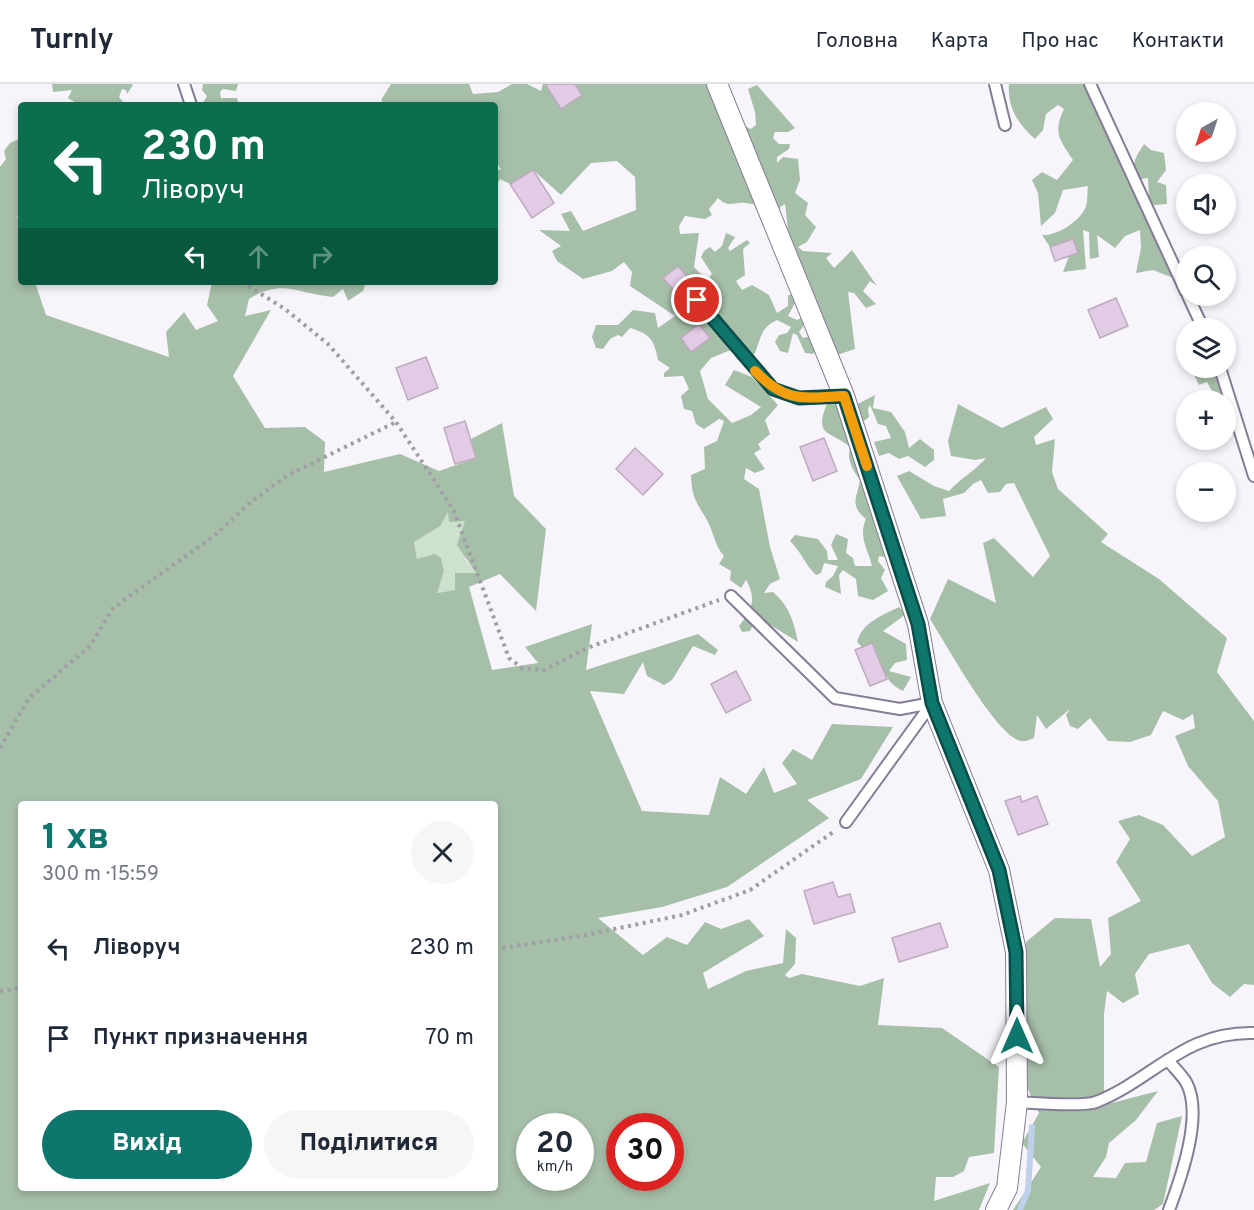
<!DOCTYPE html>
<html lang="uk">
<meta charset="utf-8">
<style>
body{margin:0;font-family:Overpass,sans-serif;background:#f6f6f7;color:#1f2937;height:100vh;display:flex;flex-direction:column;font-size:22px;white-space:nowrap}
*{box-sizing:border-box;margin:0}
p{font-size:20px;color:#747a83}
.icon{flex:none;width:33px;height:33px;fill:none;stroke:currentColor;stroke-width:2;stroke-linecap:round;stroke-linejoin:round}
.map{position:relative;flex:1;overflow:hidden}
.sheet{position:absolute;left:18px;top:717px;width:480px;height:390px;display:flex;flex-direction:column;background:#fff;border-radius:6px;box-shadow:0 3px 9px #0003}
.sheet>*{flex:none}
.guide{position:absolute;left:18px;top:18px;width:480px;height:183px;border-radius:6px;box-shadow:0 3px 9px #0003;background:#0b6e4f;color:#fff;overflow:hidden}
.needle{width:39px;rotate:219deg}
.tools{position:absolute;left:1176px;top:18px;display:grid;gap:12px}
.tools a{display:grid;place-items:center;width:60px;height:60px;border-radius:50%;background:#fff;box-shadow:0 3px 9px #0003;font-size:30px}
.speed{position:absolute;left:516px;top:1029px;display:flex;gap:12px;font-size:30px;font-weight:700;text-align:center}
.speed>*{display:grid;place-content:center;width:78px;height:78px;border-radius:50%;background:#fff;box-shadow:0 3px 9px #0003;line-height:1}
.speed small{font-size:15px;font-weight:400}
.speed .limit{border:9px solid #d22;background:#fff;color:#111}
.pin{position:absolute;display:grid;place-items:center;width:51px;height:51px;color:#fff;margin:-26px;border:3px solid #fff;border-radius:50%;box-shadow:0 2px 6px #0007}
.me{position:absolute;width:66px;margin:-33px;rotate:0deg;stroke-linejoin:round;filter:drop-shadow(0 0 4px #0008)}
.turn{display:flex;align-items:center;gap:21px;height:126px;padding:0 24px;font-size:27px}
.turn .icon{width:78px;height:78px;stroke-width:2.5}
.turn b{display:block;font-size:42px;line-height:51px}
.lanes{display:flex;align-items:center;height:57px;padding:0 24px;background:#0003;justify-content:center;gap:30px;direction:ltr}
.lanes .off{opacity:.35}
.round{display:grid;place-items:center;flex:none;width:63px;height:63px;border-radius:32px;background:#f6f6f7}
.overview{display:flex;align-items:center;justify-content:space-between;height:102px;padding:0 24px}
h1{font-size:36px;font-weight:800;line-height:45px;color:#0f766e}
.action{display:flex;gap:12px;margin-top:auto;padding:12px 24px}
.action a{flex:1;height:69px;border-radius:36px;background:#0f766e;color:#fff;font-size:24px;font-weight:800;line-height:69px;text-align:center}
.action a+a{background:#f6f6f7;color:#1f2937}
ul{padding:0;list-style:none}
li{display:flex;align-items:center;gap:18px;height:90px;padding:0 24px}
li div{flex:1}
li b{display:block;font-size:22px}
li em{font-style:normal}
header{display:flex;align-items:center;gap:36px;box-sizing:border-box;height:84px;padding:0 30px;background:#fff;border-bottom:2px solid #e0e1e3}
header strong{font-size:28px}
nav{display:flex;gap:33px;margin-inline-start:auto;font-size:21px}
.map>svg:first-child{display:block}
</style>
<header>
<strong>Turnly</strong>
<nav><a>Головна</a><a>Карта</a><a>Про нас</a><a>Контакти</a></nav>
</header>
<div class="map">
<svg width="1254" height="1126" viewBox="0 0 1254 1126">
<rect width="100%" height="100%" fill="#f7f5fb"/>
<polygon fill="#cde1cf" points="448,427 465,437 465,475 477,490 455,506 436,509 444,487 417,475 414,458"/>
<g fill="#a6bfa9" fill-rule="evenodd">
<polygon points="52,0 131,0 133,1 127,10 126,6 122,5 119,13 124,19 122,21 74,21 76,19 68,14 72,6 53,8"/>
<polygon points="203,0 238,0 236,7 223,5 220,8 221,14 237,14 239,21 202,21 207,12 202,6"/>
<path d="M391 0H469L473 10 498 8 512 0H527L541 7 543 0H712L726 33 751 45 756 41 755 28 748 5 757 1 795 44 788 48H775L773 54 779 60H790L789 65 777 73V79L783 73 798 75 800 96 795 109 808 119 805 131 816 143 807 158 798 163 803 167 832 169 826 174 834 184 852 166 877 202 870 197 863 207 876 220 866 224 854 209 848 208 855 265 837 271 789 155 785 120 775 127C765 123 755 120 745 119 734 117 729 125 718 114L709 125 712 131 705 135 685 132 679 142 680 150 699 149 694 183 707 196 712 190 701 173 704 167 710 163 715 168 722 162 726 149 735 153 728 164 730 167 747 156 750 159 743 165 745 191 736 197 742 206 752 201 769 211 777 229 788 222V211H799L788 232 797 236 807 231V237L799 248 803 254 815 251 818 260 813 270 805 269 797 251 793 249 788 269 780 267 775 258 779 251 787 249 791 243 777 236C759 244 761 257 753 273L747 271 743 261 711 274 700 287 708 315 732 339 751 331 761 323 725 301 734 286 752 293 778 321 765 336 770 350 758 360 761 365 754 369 765 385 755 389 746 384 744 395 759 405 770 463 780 495 770 500 764 509 773 508C789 522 794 537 798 558L767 539H754L750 547 742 548 739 542C752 525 757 515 746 496L741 504 730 496 731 487 719 480 724 472C715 462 714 450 708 438 697 418 692 416 691 391L705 385 704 363 717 357 724 337 719 335 704 345 696 340 692 327 684 325 681 312 689 305 683 292 664 293V289L670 284 658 276C654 255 650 250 630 244L622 253 618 251 610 255 603 265 596 264 592 253 596 241H618L633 226 655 229 658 244 675 232 630 202 632 188 624 178 612 187 583 195 557 177 552 167 561 162 539 146 570 147 561 130 571 127 583 147 636 126 635 93 617 77 591 79 561 111 533 86 510 100 500 95 495 104V85L501 86 495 75V21H385L381 16Z"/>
<path d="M1009 0H1087L1173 194 1153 186 1136 189 1141 164 1140 146 1125 152 1115 164 1097 151 1099 173 1090 175 1089 148 1083 146 1086 185 1063 188 1069 172 1078 169 1073 155 1050 163 1042 151C1057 152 1081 137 1086 122 1088 116 1087 108 1088 102L1063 106 1055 129 1041 142 1038 109 1032 96 1042 88 1057 96 1073 76C1059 55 1053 49 1064 25L1058 21 1046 30 1043 46 1035 55C1018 40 1007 23 1009 0Z"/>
<path d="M21 54V131L17 132 21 139V198H35L46 231 169 273 166 248 184 228 196 246 218 237 207 221 212 198H366L363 207 348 217 343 205 333 213C297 210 283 194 249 215L245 232 271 226 233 292 265 344 305 343 325 358 324 388 400 370 439 387 476 374 471 355 502 339 514 412 546 445 536 527 500 490 469 503 492 586 538 579 525 563 592 540 586 586 698 550 718 566 715 571 693 562 672 596 664 601 647 592 643 578 624 610 590 607 642 727 709 731 720 693 746 710 764 683 774 709 797 700 782 679 793 665 812 676 832 640 893 643 861 695 807 716 829 734 727 803 662 823 598 834 643 871 667 853 687 861 705 838 721 845 749 835 764 852 703 889 708 905 746 887 783 879 786 845 796 854 795 880 785 891 789 894 802 890 860 902 884 894 878 941 942 944 999 983 994 1069 969 1073 964 1087 953 1093H936L934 1117 990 1099 979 1126H0V83L6 75 4 67 10 59ZM448 428 449 438 465 437 457 461 476 489H455V506L437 509 444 487 441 474 435 470 417 475 414 458 440 442ZM21 720H495V1104H21ZM580 1042V1094H530V1042ZM620 1042H670V1094H620Z"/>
<path d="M1144 60 1151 66 1164 69 1166 86 1157 98 1166 101 1167 120 1154 121 1149 115 1148 94 1141 95C1129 81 1135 75 1144 60Z"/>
<polygon points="1194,284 1214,284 1223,316 1204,315 1212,307 1207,298 1199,301 1193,289"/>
<polygon points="875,311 873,324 891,328 905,348 909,364 920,355 934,366 934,376 925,383 908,372 899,375 889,369 879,372 874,358 891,354 886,342 878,340 870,321 868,325 869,333 864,337 854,322"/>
<path d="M827 320H840L856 360 852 372 862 391 890 474 879 472 878 477 885 486 881 494 888 507 873 516 858 512 856 495 843 486 839 491 841 510 825 503 826 498 833 492 838 482 824 479 821 489 816 491C805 481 801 467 790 457L795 451 818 455 827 467 828 476H838L831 461 836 450 848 455 846 469 853 474 855 482H872C868 465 858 453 866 435 849 421 857 414 860 396 852 385 847 377 850 363 831 347 813 353 827 320Z"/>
<path d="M958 320 1002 344 1046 323 1053 335 1034 353 1036 361 1055 355 1052 388 1058 405 1108 450 1101 458 1159 495 1227 554 1217 588 1254 637V901L1244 900 1230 913 1212 899 1189 860 1149 870 1135 890 1139 910 1123 919 1107 907 1104 930V1021L1158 1007 1136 1036 1109 1059 1106 1073 1093 1093 1116 1094 1125 1079 1146 1078 1157 1039 1182 1032 1163 1120 1154 1126H1013L1041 1083 1022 1059 1039 1029 1026 1001V858L1055 834 1091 835 1100 883 1111 870 1108 834 1141 817 1116 778 1130 755 1118 737 1139 731 1163 741 1192 772 1225 753 1218 717 1188 682 1175 652 1195 644 1193 630 1183 636 1163 627 1151 651 1130 658 1108 657 1090 634 1078 645 1070 642 1066 631 1070 625 1046 645 1037 631 1034 654C1027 657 1023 659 1016 655 992 643 947 562 930 535L948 495 996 519 983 459 994 454 1033 493 1050 472 1014 399 1006 400 1000 408 988 409 981 396 973 400 964 409 943 415 946 432 921 435 897 392 909 387 934 402 949 407C961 394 975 387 986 374L975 376 951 372 948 357Z"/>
<path d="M899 523 906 530 883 547 906 560 907 576 895 579 889 587 911 593 903 607C884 599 879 576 872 559L862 563 857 558C863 538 881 532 899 523Z"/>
</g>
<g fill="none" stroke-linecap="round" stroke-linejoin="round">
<polyline stroke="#bfd0eb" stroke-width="6" points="1020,1126 1028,1106 1032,1043"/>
</g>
<g fill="#e2cbe4" stroke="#beaabf" stroke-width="1.5">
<polygon points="545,0 575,0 582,11 561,25"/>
<polygon points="533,86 554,119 532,134 510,100"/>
<polygon points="1073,155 1078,169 1055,177 1050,163"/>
<polygon points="678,182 700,208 693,210 686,220 663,194"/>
<polygon points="1116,214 1128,242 1100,254 1088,226"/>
<polygon points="699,240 710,254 691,268 681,254"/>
<polygon points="426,273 438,304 408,316 396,284"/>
<polygon points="465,337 476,374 455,380 444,344"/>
<polygon points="824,354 837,387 813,397 800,363"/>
<polygon points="635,364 663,390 643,411 616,385"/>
<polygon points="872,559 887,595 870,602 855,566"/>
<polygon points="736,587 751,616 726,629 711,600"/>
<polygon points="1020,712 1022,718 1037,712 1048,740 1018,751 1005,717"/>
<polygon points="833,798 838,813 850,810 855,828 814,840 804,807"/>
<polygon points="940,839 948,863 899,878 892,854"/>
</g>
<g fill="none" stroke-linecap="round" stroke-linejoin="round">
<defs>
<g id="lane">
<polyline points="184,0 191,21"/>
<polyline points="995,0 1005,41"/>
<polyline points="1090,0 1186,208"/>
<polyline points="1188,212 1203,244"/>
<polyline points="697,216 773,305 799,314 844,312"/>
<polyline points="1220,284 1254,392"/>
<polyline points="731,512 835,614 900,625 932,619"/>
<polyline points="846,738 932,619"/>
<path d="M1168 976C1173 983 1181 990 1186 998 1204 1030 1181 1094 1169 1126"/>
<path d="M1017 1018C1034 1019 1083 1023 1096 1018 1154 995 1184 947 1254 949"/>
</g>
<polyline id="street" points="717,0 844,312 918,540 932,619 999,786 1016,868 1017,1018 1007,1104 996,1126"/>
</defs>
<use href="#lane" stroke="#857d95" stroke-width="14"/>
<use href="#street" stroke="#857d95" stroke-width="22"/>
<g stroke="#a09da5" stroke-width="4" stroke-dasharray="3 4.5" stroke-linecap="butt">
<polyline points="242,198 285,225 328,260 396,338 453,425 509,574 522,584 544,586 587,564 719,516"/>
<polyline points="0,664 29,614 90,562 113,524 215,451 251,418 288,391 396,338"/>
<polyline points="495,865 586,851 682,831 750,806 836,746"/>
<polyline points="0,907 21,904"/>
</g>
<use href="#lane" stroke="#fff" stroke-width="10"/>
<use href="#street" stroke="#fff" stroke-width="20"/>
</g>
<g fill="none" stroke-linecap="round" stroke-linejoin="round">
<defs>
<polyline id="route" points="697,216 773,305 799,314 844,312 918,540 932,619 999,786 1016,868 1017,952"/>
</defs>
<use href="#route" stroke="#0a4d48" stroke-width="15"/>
<use href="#route" stroke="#0f766e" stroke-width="10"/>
<path stroke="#f59e0b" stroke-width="10" d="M755 287C786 319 803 314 844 312L867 382"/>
</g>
</svg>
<div class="tools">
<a><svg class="needle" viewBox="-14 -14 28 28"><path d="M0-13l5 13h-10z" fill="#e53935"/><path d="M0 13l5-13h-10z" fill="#747a83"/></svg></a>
<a><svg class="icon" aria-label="sound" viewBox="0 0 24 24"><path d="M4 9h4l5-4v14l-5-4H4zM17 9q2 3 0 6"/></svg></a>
<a><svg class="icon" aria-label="search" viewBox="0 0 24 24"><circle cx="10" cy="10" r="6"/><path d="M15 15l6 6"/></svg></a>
<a><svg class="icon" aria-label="layers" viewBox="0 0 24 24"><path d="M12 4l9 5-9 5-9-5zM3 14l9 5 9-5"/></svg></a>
<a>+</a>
<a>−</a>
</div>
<div class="speed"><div>20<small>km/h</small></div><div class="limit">30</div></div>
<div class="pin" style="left:697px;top:216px;background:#d93025"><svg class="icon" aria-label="arrive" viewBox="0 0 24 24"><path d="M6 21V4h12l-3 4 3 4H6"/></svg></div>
<svg class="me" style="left:1017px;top:952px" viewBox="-20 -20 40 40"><path d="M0-17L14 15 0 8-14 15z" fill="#0f766e" stroke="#fff" stroke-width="4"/></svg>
<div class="guide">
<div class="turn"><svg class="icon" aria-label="left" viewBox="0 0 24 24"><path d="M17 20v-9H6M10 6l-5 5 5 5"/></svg><div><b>230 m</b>Ліворуч</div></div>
<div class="lanes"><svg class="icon" aria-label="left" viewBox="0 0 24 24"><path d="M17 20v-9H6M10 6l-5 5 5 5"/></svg><svg class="icon off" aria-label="ahead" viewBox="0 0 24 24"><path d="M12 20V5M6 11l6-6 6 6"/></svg><svg class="icon off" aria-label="right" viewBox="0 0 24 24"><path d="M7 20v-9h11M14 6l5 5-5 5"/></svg></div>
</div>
<section class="sheet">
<div class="overview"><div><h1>1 хв</h1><p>300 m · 15:59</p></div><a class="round"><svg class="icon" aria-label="close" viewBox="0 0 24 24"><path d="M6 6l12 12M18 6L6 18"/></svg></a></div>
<ul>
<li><svg class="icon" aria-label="left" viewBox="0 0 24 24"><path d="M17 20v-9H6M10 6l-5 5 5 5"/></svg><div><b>Ліворуч</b></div><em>230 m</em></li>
<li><svg class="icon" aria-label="arrive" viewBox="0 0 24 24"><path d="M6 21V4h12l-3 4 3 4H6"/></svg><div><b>Пункт призначення</b></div><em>70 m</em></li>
</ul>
<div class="action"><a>Вихід</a><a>Поділитися</a></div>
</section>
</div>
